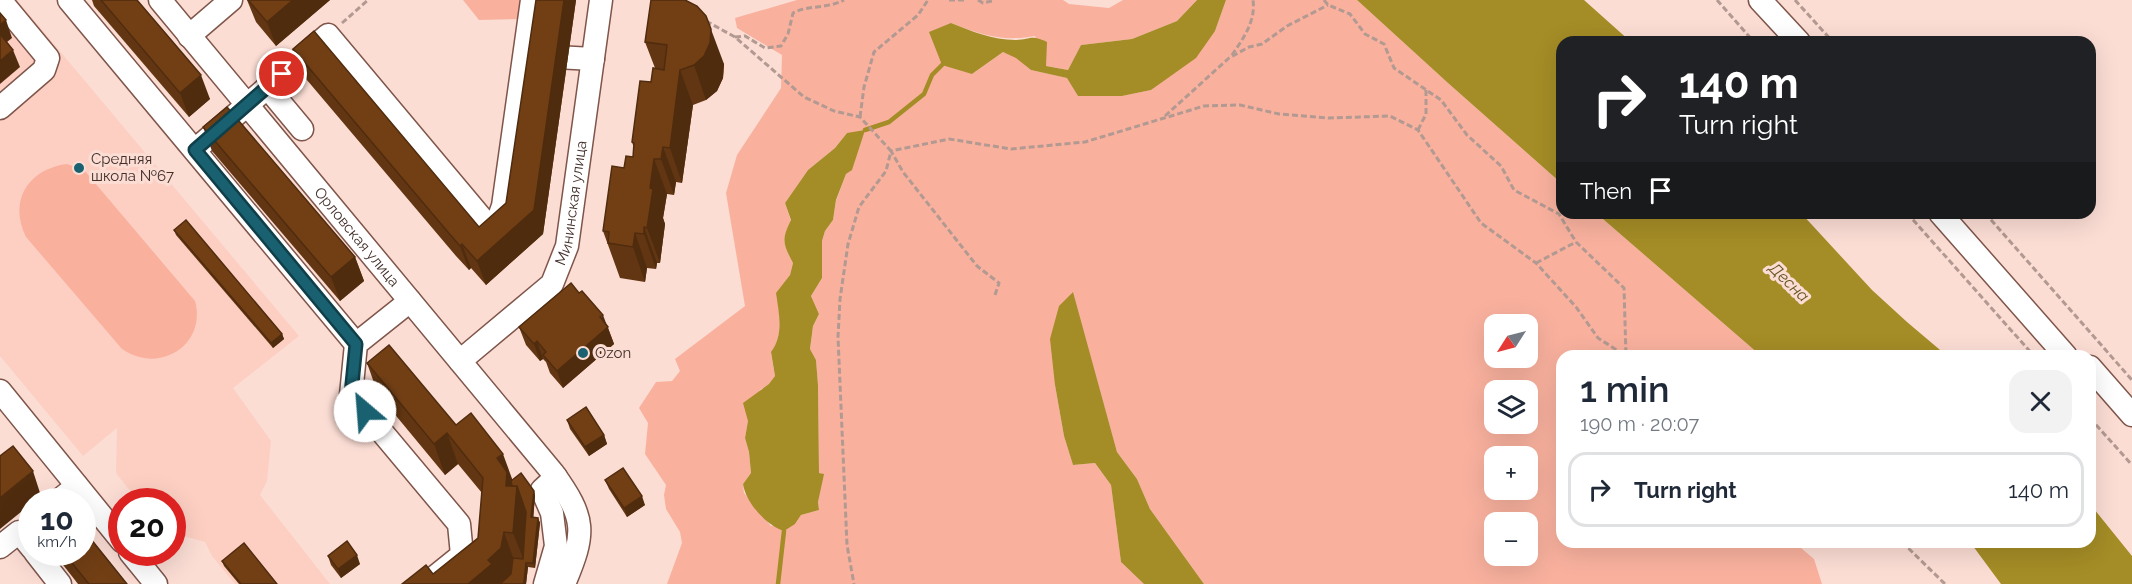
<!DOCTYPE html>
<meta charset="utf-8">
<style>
body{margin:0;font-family:Raleway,sans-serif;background:#f2f2f3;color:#1f2937;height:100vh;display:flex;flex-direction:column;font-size:22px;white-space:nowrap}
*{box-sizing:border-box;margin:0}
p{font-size:20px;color:#747a83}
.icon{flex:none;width:33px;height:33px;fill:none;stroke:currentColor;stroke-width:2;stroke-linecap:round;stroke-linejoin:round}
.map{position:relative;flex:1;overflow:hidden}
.side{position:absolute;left:1556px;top:350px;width:540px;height:198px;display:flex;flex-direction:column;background:#fff;border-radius:18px;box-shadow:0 6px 24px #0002}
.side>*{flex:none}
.guide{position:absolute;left:1556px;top:36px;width:540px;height:183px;border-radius:18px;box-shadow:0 6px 24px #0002;background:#202124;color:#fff;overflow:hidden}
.needle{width:39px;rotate:234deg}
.controls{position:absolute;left:1484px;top:314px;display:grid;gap:12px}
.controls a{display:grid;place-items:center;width:54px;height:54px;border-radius:12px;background:#fff;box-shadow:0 6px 24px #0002;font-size:30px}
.speed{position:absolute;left:18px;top:488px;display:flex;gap:12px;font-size:30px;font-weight:700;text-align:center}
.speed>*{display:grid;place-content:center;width:78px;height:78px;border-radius:50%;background:#fff;box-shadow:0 6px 24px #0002;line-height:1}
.speed small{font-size:15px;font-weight:400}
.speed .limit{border:9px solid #d22;background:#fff;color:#111}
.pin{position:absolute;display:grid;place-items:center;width:51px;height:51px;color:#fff;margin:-26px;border:3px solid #fff;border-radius:50%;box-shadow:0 2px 6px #0007}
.me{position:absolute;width:66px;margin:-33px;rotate:333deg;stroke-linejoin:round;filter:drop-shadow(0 0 4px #0008)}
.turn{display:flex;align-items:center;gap:21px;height:126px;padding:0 24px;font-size:27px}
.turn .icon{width:78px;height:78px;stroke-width:2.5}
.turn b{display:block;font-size:42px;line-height:51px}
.then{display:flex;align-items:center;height:57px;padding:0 24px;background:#0003;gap:12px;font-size:22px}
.round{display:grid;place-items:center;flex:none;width:63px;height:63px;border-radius:18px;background:#f2f2f3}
.summary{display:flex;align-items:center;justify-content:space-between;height:102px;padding:0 24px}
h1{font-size:36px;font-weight:600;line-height:45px}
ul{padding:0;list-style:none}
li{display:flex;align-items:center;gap:18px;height:75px;margin:0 12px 9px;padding:0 12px;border:3px solid #e0e1e3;border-radius:18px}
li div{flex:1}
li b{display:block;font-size:22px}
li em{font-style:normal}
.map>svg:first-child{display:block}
</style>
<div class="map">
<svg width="2132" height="584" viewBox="0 0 2132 584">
<rect width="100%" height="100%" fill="#fbddd4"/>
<polygon fill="#fdcfc3" points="0,0 17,0 299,336 233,388 271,441 267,481 260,495 330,584 235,584 212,556 205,542 173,533 172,501 138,501 116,473 117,428 83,456 0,356"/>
<g fill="#f9b19e" fill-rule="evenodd">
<polygon points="463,0 524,0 520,19 479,20"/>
<path d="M797 0H1063L1069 4 1109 8 1123 0H1197L1177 21 1132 39 1081 45 1068 70 1046 66 1035 36C1002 42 982 35 951 23L972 74 1003 52 1016 57 1031 70 1068 78 1078 96H1122L1151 90 1215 31 1226 0H1357L1448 83 1561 183 1562 213H1596L1760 355 1562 356V542H1794L1814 559 1822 584H1204L1150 509 1137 479 1117 452 1072 292 1055 385 1064 436 1073 465 1095 463 1111 485 1121 562 1144 584H667L682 543 680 532 666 509 664 495 666 485 645 454 648 423 639 408 656 382 672 381 680 371 675 359 745 306 726 193 737 155 781 88 782 55 737 28 735 18ZM847 133 855 160 852 169 846 174 836 201 833 220 825 231 822 241V278L811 296 819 314 813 326 810 349 816 360 818 385 819 473 823 474 818 502 819 510 801 515 795 524 771 526 744 493 743 484 751 473 749 452 745 438 748 422 760 390 770 384 775 376 771 353C784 335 779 314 777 294L790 275 793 263C783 244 781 240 791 221L785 203 808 170 835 148ZM1494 324H1527V357H1494ZM1494 390H1527V423H1494ZM1494 456H1527V489H1494ZM1494 522H1527V555H1494Z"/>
<path d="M67 164 84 170 195 301C207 345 159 375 122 349L26 237C8 201 28 169 67 164Z"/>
</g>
<g fill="#a48c26">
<path d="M1197 0H1226L1215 31 1196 58 1151 90 1122 96H1078L1067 78 1031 70 1016 58 1003 52 972 74 942 65 929 32 951 23C971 31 993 40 1015 40 1031 40 1030 34 1047 42L1046 66 1068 70 1081 45 1132 39 1177 21Z"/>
<polygon points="1357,0 1584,0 1631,42 1562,42 1561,183 1448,83"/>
<path d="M865 130 852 170 846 174 836 200 833 220 825 231 822 241V278L811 296 819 314 813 326 810 349 816 360 818 385 819 473 824 474 818 502 819 510 801 515 795 524 784 531C766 525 746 503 743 484L751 473 749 452 745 438 748 421 743 403 769 384 775 376 771 352C784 335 779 314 776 293L790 275 793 263C783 244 781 240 791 220L785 203 808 170 835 148 847 133Z"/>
<polygon points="1596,213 1801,213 1872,290 1907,322 1946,355 1760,355"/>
<polygon points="1073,292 1117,452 1137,479 1150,509 1204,584 1144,584 1121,562 1111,485 1095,463 1073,465 1064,436 1055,385 1050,339 1059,306"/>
<polygon points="2090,504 2132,556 2132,584 2001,584 1970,542 2090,542"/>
</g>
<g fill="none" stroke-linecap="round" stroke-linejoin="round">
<g stroke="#a48c26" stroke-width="4.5">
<polyline points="865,130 889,122 924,94 932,75 942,65"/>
<polyline points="778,584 784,531"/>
</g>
<defs>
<g id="minor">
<polyline points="69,0 356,344"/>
<path id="s1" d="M160 0 553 473C586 519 586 532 564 584"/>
<polyline points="1760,0 1799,42"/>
<polyline points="189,36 231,0"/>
<polyline points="538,56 593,59"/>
<polyline points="267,87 302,129"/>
<polyline points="0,108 44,70 48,58 0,0"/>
<polyline points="195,150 328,35 489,227 498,220 503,206 532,0"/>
<polyline points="1940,213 2066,356"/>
<polyline points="410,301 356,344 351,395 459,524 462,555 426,584"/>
<path id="s2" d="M460 361 552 284 567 246 601 0"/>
<polyline points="2090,367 2132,415"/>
<polyline points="0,391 122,541"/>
<polyline points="58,501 77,486"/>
<polyline points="0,547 19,532 32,548"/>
<polyline points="35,552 60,584"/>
<polyline points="130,552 156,584"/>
<polyline points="545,584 556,546 552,513 542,490 556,477"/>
</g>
</defs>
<use href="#minor" stroke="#7f554a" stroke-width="25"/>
<g stroke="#b29991" stroke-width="3" stroke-dasharray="6 3" stroke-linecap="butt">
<polyline points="949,0 967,0"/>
<polyline points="978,0 983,3 992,1"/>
<polyline points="1324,0 1328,5 1350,14 1365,34 1384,44 1394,68 1441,100 1467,135 1501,166 1514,190 1559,214 1576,242 1624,288 1626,356"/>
<polyline points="1717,0 1754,42"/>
<polyline points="1795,0 1833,42"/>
<polyline points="706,21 735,37 804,97 834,111 860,117 891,151 886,171 859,207 848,244 840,299 838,337 847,545 854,584"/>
<polyline points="342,23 368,0"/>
<path d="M735 37 745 36 765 48 781 46 788 34 793 13C807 5 827 9 844 0"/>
<path d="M1232 55C1243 39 1256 21 1253 0"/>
<polyline points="1165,116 1229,58 1249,47 1262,44 1287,26 1328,5"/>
<polyline points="860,117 864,87 874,52 918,15 928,0"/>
<polyline points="1418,130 1426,114 1426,90"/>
<polyline points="1907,213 2034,356"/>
<polyline points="1985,213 2132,380"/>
<polyline points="1536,263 1576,242"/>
<polyline points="995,295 999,283 977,266 903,172 891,151 949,139 1011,149 1085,142 1204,106 1240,105 1279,114 1329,118 1390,116 1418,130 1481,223 1536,263 1576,307 1598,338 1626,356"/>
<polyline points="2090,418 2132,465"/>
<polyline points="1902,542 1945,584"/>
</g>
<use href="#minor" stroke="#fff" stroke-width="22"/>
</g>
<g fill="#623612">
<polygon points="92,0 137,0 210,99 189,117 94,6"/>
<polygon points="247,0 330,0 276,46 256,22"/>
<polygon points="536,0 576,0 543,234 486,285 471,268 469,270 456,256 301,73 293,49 479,227 506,203"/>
<polygon points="651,0 724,64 723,78 717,91 706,100 693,105 682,183 676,182 674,195 667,194 663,218 665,224 660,263 657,263 656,269 647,268 645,282 620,278 603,231 624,168 633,157 634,148 632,142 655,68 645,42"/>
<polygon points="203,127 355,257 364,281 340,301 212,151"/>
<polygon points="174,230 282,334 284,339 273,348 176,235"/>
<polygon points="607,325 614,344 563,388 550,373 546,362 543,359 540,361 526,345 519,327"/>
<polygon points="367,363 456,425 512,480 534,491 535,496 533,518 538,518 540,523 535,568 528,567 526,584 402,584 433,574 478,538 482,493 458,464 445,475 378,394"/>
<polygon points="567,420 604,435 607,444 589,456 570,429"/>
<polygon points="605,480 645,505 627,517 609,489"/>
<polygon points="53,552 82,552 127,584 78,584"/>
<polygon points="328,556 360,564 341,578 331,565"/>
<polygon points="222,561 277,584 239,584 224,566"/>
</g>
<g fill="#502c0f">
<polygon points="293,0 330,0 276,46 267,22"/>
<polygon points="564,0 576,0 543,234 486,285 477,261 534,210"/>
<polygon points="706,16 724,64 723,78 717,91 706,100 694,65"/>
<polygon points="6,20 12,38 2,46 0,40 0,25"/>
<polygon points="13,50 20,67 0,84 0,61"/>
<polygon points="680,70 693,105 682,183 670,148"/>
<polygon points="201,75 210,99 189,117 180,93"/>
<polygon points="663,147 676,182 674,195 661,159"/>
<polygon points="654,159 667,194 663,218 665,224 660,263 647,228 650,188"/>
<polygon points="644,227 657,263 656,269 644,234"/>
<polygon points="635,233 647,268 645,282 633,247"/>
<polygon points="462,244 471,268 469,270 460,246"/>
<polygon points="355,257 364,281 340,301 331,277"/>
<polygon points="603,315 614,344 563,388 557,371"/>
<polygon points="282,334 284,339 273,348 271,343"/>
<polygon points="537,341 543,359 540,361 534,344"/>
<polygon points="447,433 458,464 445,475 434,444"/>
<polygon points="604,435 607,444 589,456 585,447"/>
<polygon points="503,454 514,484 517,486 528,517 525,563 513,533 497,458"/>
<polygon points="33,471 41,496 35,501 32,501 32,503 0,529 0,498"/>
<polygon points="534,491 535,496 533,522 531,517"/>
<polygon points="642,496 645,505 627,517 624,508"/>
<polygon points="538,518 540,523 535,568 533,563"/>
<polygon points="504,532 515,563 507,584 468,584"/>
<polygon points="357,555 360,564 341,578 338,569"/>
<polygon points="526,563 528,567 526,584 523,584"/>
</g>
<g fill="#723f15" stroke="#502c0f" stroke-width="1.5">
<polygon points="101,0 137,0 201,75 180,93"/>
<polygon points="248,0 293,0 267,22"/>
<polygon points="536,0 564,0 534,210 477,261 462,244 460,246 447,231 293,49 314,31 479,227 506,203"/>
<polygon points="651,0 685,0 697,6 706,16 711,29 710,43 704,56 694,65 680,70 670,148 663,147 661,159 654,159 650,188 653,189 647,228 644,227 644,234 635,233 633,247 608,243 609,232 603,231 612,166 624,168 626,156 633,157 634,143 632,142 640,81 651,82 653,68 664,70 667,45 645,42"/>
<polygon points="0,13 6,20 0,25"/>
<polygon points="0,34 13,50 0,61"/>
<polygon points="227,107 355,257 331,277 203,127"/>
<polygon points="186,220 282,334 271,343 174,230"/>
<polygon points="571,283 579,293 582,291 603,315 600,317 608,327 557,371 543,355 546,352 537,341 534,344 519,327"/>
<polygon points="389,345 456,425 471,413 503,454 497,458 507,472 506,486 517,486 513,533 504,532 501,548 488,560 492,564 468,584 402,584 426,565 433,574 478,538 483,478 447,433 434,444 367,363"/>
<polygon points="586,407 604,435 585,447 567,420"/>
<polygon points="13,446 33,471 0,498 0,456"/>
<polygon points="623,468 642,496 624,508 605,480"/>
<polygon points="521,473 534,491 531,517 538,518 533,563 526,563 524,582 523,584 500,584 511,574 513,558 523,559 526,512 517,486 512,486 511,481"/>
<polygon points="55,494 61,501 47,501"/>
<polygon points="82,528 127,584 89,584 63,552 82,552"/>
<polygon points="347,541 357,555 338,569 328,556"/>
<polygon points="244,543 277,584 241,584 222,561"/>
</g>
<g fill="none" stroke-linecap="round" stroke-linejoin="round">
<defs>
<polyline id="route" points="282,74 195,150 356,344 351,394 365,411"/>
</defs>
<use href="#route" stroke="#103f49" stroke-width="15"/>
<use href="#route" stroke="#196170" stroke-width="10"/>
</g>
<g fill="#196170" stroke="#fbddd4" stroke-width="2">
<circle cx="79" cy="168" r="6"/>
<circle cx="583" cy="353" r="6"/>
</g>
<g text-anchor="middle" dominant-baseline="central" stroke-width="6" stroke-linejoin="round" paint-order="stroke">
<g font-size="15" fill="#422f2a" stroke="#fbddd4" text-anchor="start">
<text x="91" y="159">Средняя<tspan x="91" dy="17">школа №67</tspan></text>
<text x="595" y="353">Ozon</text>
</g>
<g font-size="15" fill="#422f2a" stroke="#fbddd4">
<text stroke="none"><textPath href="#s2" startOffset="204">Мининская улица</textPath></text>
<text stroke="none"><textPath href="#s1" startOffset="308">Орловская улица</textPath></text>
</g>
<g font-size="16" font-style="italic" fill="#615421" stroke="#fbddd4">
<text transform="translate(1789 282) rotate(44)">Десна</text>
</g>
</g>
</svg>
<div class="controls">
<a><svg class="needle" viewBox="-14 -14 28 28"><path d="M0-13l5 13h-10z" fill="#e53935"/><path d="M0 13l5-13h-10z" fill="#747a83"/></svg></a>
<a><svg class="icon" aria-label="layers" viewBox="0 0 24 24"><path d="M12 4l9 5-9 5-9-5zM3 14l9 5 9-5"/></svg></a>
<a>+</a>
<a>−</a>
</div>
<div class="speed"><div>10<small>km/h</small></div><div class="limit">20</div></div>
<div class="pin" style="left:282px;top:74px;background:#d93025"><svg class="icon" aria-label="arrive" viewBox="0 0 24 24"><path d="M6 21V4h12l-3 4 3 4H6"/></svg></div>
<svg class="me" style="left:365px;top:411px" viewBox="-20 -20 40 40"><circle r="19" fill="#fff"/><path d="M0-13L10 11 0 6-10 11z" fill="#196170"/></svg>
<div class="guide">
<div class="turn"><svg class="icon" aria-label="right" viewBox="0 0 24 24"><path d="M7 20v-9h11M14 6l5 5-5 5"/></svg><div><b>140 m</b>Turn right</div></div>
<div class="then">Then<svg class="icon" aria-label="arrive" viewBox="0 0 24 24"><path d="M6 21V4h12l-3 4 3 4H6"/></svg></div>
</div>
<section class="side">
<div class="summary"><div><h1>1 min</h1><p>190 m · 20:07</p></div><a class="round"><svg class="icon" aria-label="close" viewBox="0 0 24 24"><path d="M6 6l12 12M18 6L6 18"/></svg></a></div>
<ul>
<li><svg class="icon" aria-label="right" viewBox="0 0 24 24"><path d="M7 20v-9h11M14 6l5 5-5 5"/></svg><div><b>Turn right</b></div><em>140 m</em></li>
</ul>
</section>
</div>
